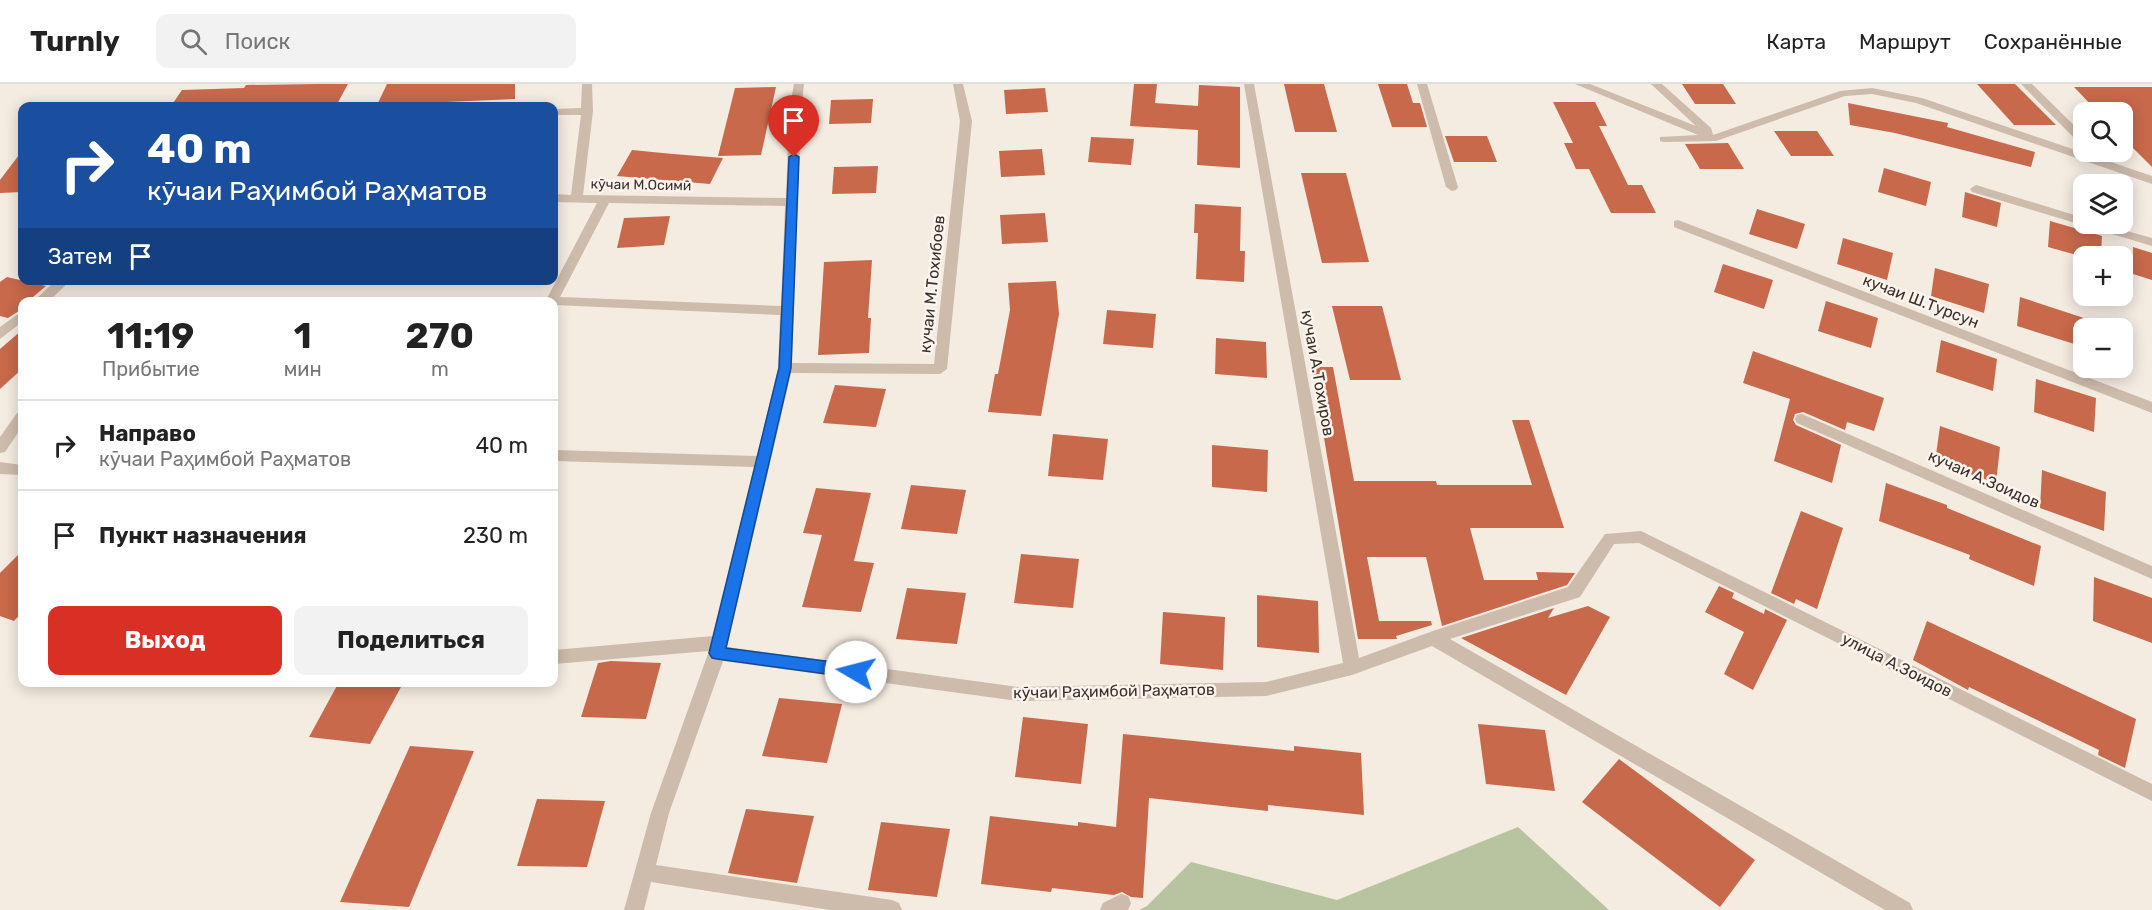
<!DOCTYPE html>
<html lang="ru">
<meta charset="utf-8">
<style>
body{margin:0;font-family:Rubik,sans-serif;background:#f2f2f2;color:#222;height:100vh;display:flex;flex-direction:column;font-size:22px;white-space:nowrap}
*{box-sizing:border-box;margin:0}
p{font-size:20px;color:#767676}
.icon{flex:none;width:33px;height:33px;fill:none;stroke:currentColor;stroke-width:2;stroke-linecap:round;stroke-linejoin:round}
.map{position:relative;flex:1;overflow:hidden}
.details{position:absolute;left:18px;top:213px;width:540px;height:390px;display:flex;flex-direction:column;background:#fff;border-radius:12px;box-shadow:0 3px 15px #0003}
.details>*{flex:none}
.banner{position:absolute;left:18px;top:18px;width:540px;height:183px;border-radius:12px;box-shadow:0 3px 15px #0003;background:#1a4fa0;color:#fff;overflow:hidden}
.fabs{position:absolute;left:2073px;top:18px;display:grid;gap:12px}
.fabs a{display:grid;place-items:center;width:60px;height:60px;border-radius:12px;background:#fff;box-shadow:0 3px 15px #0003;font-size:30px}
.pin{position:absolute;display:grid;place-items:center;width:51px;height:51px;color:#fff;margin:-62px -26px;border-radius:50% 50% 50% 0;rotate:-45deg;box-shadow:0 0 6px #0007}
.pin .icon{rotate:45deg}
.me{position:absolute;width:66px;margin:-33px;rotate:278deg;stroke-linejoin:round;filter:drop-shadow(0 0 4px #0008)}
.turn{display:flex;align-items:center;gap:21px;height:126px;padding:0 30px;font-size:27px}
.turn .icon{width:78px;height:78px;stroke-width:2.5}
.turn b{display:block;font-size:42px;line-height:51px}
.then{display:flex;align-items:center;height:57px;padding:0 30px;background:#0003;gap:12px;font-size:22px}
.eta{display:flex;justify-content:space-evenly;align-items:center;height:102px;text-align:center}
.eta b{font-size:36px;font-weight:700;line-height:42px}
.action{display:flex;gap:12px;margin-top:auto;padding:12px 30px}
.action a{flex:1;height:69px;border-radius:12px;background:#d93025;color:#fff;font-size:24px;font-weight:700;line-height:69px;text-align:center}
.action a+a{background:#f2f2f2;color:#222}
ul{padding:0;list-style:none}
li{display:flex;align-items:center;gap:18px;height:90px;padding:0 30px;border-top:2px solid #e0e0e0}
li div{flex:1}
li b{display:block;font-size:22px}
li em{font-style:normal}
header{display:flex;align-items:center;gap:36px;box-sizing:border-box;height:84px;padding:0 30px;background:#fff;border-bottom:2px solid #e0e0e0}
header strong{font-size:28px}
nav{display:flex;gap:33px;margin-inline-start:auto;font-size:21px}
.search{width:420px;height:54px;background:#f2f2f2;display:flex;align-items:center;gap:15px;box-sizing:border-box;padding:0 21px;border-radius:12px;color:#767676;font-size:22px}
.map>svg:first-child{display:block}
</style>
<header>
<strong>Turnly</strong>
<div class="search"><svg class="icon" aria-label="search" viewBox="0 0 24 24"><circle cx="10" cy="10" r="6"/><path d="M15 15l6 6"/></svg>Поиск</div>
<nav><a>Карта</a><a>Маршрут</a><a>Сохранённые</a></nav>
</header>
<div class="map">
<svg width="2152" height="826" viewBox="0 0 2152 826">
<rect width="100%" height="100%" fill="#f4ebe1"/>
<polygon fill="#b8c4a0" points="1518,743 1609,826 1139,826 1147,822 1191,778 1337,816"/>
<g fill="#c8694b">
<polygon points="317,0 348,0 336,22 171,22 182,6 244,4 246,1"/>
<polygon points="387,0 515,0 515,15 377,21"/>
<polygon points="1134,0 1157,0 1155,19 1198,22 1199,1 1240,3 1240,84 1197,81 1198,46 1130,42"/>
<polygon points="1284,0 1324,0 1337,48 1295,48"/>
<polygon points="1378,0 1407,0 1413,19 1420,19 1427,43 1392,43"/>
<polygon points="1682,0 1723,0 1736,20 1695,20"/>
<polygon points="1977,0 2015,0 2056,41 2014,41"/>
<polygon points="776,3 761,71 718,72 735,4"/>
<polygon points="2074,3 2152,3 2152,83 2122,53 2122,27 2097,27"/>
<polygon points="1045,4 1048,28 1006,30 1004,6"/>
<polygon points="873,15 871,39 829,40 831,16"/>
<polygon points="1553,18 1595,18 1607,42 1599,42 1628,101 1642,101 1656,129 1611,129 1589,85 1576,85 1564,59 1573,59"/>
<polygon points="1848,19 1948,39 1947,43 2035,68 2031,83 1895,49 1850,41"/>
<polygon points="1774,47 1817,47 1834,72 1791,72"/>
<polygon points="1445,52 1487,52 1497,78 1454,78"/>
<polygon points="1091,53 1134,55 1131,81 1088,78"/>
<polygon points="1728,59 1744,85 1700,85 1685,60"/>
<polygon points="1042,65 1045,91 1001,93 999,67"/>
<polygon points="632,66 673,70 723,74 710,100 617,92"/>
<polygon points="22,67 22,108 0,109 0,96"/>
<polygon points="878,82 876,109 832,110 834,83"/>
<polygon points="1884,84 1931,98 1926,122 1878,108"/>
<polygon points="1301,89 1346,89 1369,178 1322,179"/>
<polygon points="1965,108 2001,119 1997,143 1962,133"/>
<polygon points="1195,120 1241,123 1240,167 1245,167 1244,198 1196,195 1198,149 1194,149"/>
<polygon points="1757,125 1805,140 1797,165 1749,150"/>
<polygon points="1045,129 1048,158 1002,160 1000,131"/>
<polygon points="670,132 664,161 617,164 624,134"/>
<polygon points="2050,137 2102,152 2101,172 2080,172 2048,163"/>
<polygon points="1843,154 1893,169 1887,196 1837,180"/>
<polygon points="2133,163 2152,169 2152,196 2133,190"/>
<polygon points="872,176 868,234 871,234 869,269 818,271 824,178"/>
<polygon points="1723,180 1773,196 1764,225 1714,208"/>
<polygon points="1935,184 1989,200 1984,229 1931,212"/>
<polygon points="7,193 46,202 27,218 22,218 22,225 8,234 0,232 0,198"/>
<polygon points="1056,197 1059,230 1041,332 988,328 995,290 998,290 1010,226 1008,199"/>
<polygon points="2020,213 2084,234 2084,263 2017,242"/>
<polygon points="1826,217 1878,234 1871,264 1818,247"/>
<polygon points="1332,222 1382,222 1401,296 1350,296"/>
<polygon points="1107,226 1156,230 1153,264 1103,260"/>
<polygon points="22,246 22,285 0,305 0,265"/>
<polygon points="1216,254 1266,258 1267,294 1215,290"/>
<polygon points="1941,256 1997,275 1993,307 1936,288"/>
<polygon points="1753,267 1884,314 1874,347 1847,338 1845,346 1803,328 1795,330 1793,336 1796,341 1841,361 1832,399 1774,377 1790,315 1743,299"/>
<polygon points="1312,283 1333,283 1354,397 1436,397 1437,401 1532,401 1512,336 1529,336 1564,444 1470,444 1484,496 1538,496 1536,488 1575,489 1567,501 1442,542 1426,473 1367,473 1379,537 1431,537 1432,541 1396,552 1397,555 1358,555"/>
<polygon points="2036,295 2096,314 2094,348 2034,328"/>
<polygon points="835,301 886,305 876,343 823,339"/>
<polygon points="1940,342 2000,363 1996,399 1935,378"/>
<polygon points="1053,350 1108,355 1103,396 1048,392"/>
<polygon points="1212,361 1268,366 1267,408 1212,403"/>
<polygon points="2042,386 2106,408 2104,447 2040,424"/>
<polygon points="1886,399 1947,421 1947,424 2041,462 2034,502 1969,475 1970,471 1879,437"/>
<polygon points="911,401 966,406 957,450 901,445"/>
<polygon points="816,404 871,409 854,477 874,479 861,528 802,523 822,451 803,449"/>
<polygon points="1801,427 1843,444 1817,525 1796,515 1794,520 1771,509"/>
<polygon points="22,467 22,528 14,537 0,532 0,489"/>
<polygon points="1021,470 1079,475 1073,524 1014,519"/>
<polygon points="2094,493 2152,514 2152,559 2093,537"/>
<polygon points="1719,502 1734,509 1732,514 1764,530 1765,525 1787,536 1753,606 1724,590 1744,548 1705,528"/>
<polygon points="907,504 966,509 957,560 896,555"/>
<polygon points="1257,511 1318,517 1319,569 1257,563"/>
<polygon points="1588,522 1610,533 1566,611 1461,554 1554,524 1548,534"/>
<polygon points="1163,528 1225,533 1223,586 1160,580"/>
<polygon points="1927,537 2136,635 2125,684 2098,671 2099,666 1969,603 1968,606 1913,576"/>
<polygon points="611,577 661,579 646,635 581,633 598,579"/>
<polygon points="339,598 401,603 370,660 309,653"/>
<polygon points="779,614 842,620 827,679 762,672"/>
<polygon points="1023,633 1088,640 1081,700 1015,693"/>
<polygon points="1478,640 1545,646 1555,707 1486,700"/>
<polygon points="1123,650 1294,667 1294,662 1361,669 1364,731 1268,721 1268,727 1149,714 1143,814 1131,813 1122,808 1114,811 1052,804 1051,808 981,800 990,732 1078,742 1078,738 1116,743"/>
<polygon points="410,662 474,667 409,823 340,818"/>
<polygon points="1619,675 1755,776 1720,823 1582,718"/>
<polygon points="537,715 605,717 587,783 517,782"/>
<polygon points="746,725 814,732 797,799 728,789"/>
<polygon points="881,738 950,745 937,813 868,806"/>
</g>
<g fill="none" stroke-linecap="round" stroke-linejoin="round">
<g fill="#cdbbac" fill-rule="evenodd">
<path d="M582 0H592L593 27 583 111 786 114 789 27 794 0H804L801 27 792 279 934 280 960 37 953 0H963L972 37 947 285 940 290 791 289 727 563 1018 603 1266 598 1343 579 1244 0H1254L1359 574 1433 547 1568 503 1605 450 1641 447 2152 700V717L1639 459 1614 460 1580 513 1450 555 1910 819 1913 826H1885L1432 562 1352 591 1266 612 1018 617 723 577 669 729 656 781 892 816 899 819 902 826H830L651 798 644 826H624L651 729 709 567 554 580V566L713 552 754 383 554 377V366L757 372 778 284 780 231 554 221V218H545L597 119 554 118V110L571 111 581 31H554V25L581 24ZM609 119 785 122 781 222 560 213Z"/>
<polygon points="1417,0 1427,0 1458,103 1456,106 1452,107 1446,103"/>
<polygon points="1575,0 1590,0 1696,42 1651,0 1662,0 1711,44 1713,51 1840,7 1872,4 1922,14 2152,92 2152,100 1916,19 1872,10 1845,12 1716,57 1664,58 1660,57 1660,53 1698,51"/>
<polygon points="2021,0 2032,0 2084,51 2084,61 2080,60"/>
<polygon points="1976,101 2084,134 2084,140 2102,140 2152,154 2152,162 1972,108 1970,105"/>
<polygon points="1678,136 2152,318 2152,329 1674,143 1674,137"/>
<polygon points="56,196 71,196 48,218 33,218"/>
<polygon points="22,227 22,238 0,255 0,243"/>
<polygon points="22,328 22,343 5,368 0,369 0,353 17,329"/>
<polygon points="1802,330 2152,482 2152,495 1797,339 1795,335 1797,331"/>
<polygon points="0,378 22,381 22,391 0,390"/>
<polygon points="1121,810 1128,812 1131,819 1128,826 1100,826 1103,819"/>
</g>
</g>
<polygon fill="#1a73e8" stroke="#114b97" stroke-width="1.5" points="794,70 799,73 791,284 726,564 856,581 861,583 863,588 861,593 856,594 717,575 712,574 709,569 779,284 789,73"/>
<g text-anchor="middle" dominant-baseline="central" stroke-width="5" stroke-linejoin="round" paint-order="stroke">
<g font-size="14" fill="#3b302b" stroke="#fbf5ee">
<text transform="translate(641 101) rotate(1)">кӯчаи М.Осимӣ</text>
</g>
<g font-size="16" fill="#3b302b" stroke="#fbf5ee">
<text transform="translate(932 200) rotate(-84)">кучаи М.Тохибоев</text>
<text transform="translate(1921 217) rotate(21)">кучаи Ш.Турсун</text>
<text transform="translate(1318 289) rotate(80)">кучаи А.Тохиров</text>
<text transform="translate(1984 395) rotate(24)">кучаи А.Зоидов</text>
<text transform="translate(1897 581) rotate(27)">улица А.Зоидов</text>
<text transform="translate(1114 607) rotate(-1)">кӯчаи Раҳимбой Раҳматов</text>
</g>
</g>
</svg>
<div class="fabs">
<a><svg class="icon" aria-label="search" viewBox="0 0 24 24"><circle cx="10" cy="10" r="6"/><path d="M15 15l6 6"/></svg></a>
<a><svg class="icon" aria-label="layers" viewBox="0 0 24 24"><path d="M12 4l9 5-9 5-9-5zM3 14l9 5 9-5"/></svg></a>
<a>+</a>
<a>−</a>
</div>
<div class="pin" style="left:794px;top:73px;background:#d93025"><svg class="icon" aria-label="arrive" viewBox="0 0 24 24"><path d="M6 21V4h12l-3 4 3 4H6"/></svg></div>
<svg class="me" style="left:856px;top:588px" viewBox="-20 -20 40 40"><circle r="19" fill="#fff"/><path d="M0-13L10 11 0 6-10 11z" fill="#1a73e8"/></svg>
<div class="banner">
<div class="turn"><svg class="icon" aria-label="right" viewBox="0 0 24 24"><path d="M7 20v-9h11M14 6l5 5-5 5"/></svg><div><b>40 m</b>кӯчаи Раҳимбой Раҳматов</div></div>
<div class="then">Затем<svg class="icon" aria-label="arrive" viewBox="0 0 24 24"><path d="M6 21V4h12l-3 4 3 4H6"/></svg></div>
</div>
<section class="details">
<div class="eta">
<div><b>11:19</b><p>Прибытие</p></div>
<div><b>1</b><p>мин</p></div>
<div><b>270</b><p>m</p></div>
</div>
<ul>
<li><svg class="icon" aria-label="right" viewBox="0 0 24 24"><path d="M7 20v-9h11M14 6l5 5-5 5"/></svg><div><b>Направо</b><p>кӯчаи Раҳимбой Раҳматов</p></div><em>40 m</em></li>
<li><svg class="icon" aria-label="arrive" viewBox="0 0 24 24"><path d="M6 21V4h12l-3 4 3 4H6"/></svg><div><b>Пункт назначения</b></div><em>230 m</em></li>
</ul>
<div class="action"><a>Выход</a><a>Поделиться</a></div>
</section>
</div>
